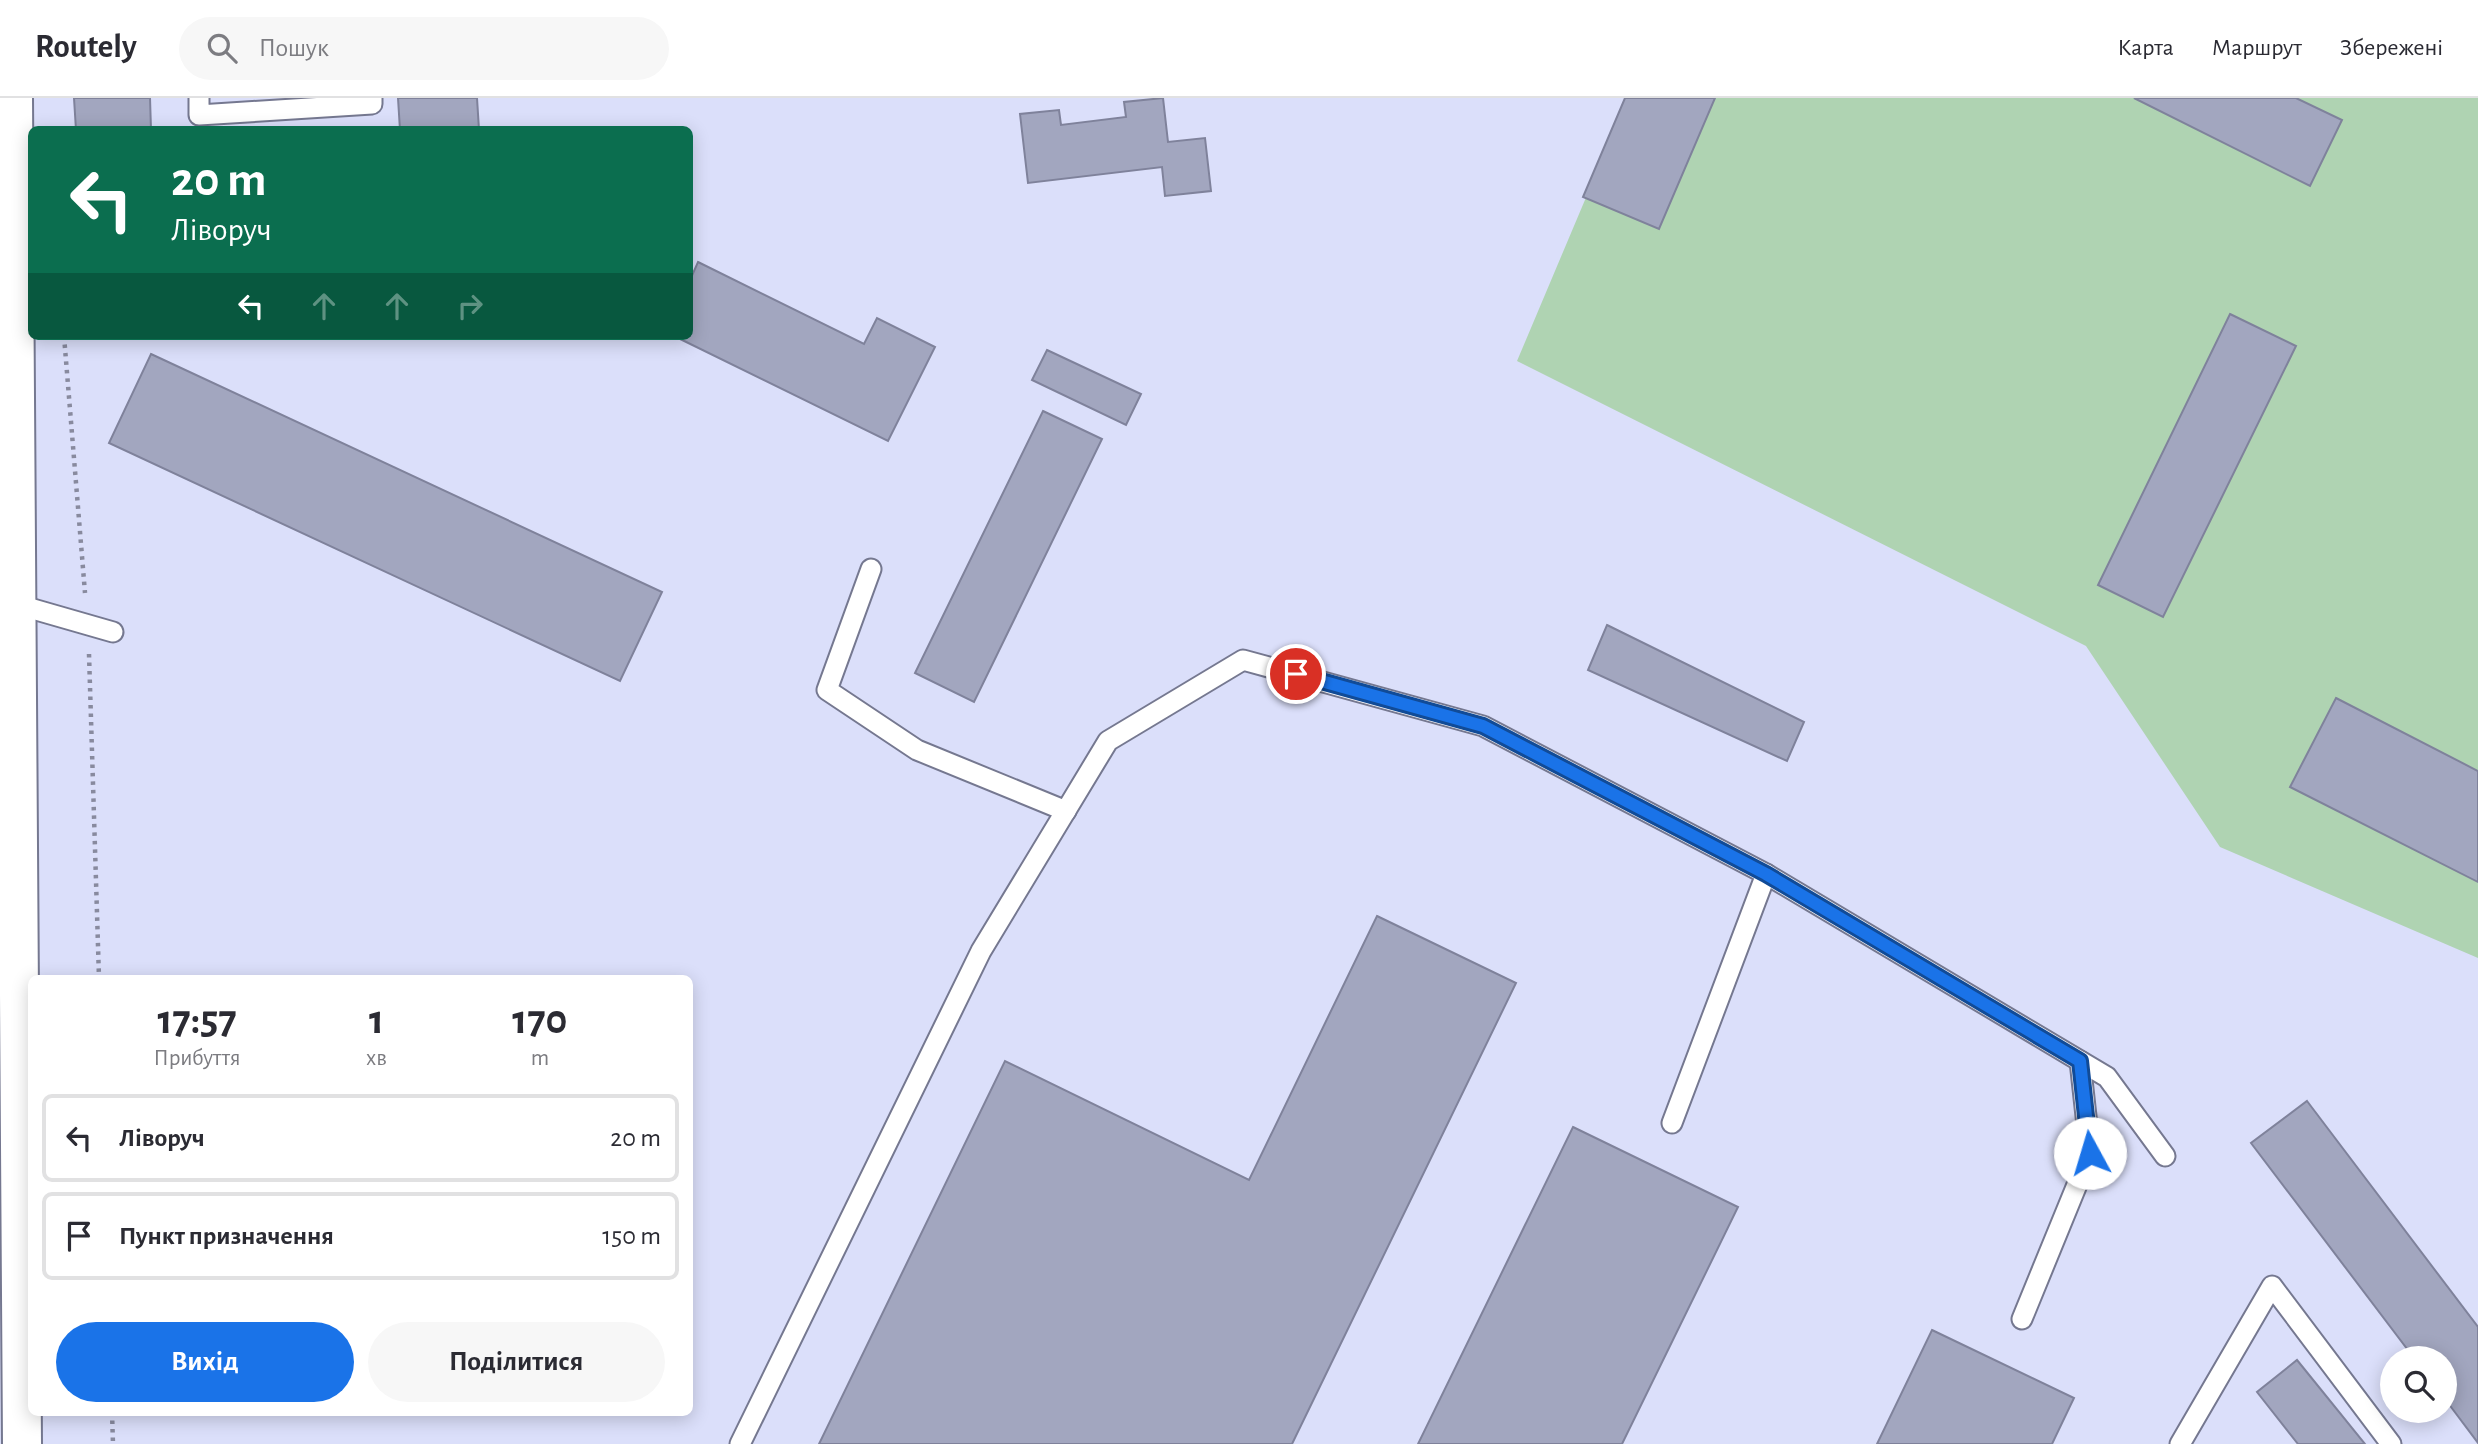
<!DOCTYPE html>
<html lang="uk">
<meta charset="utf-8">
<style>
body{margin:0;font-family:"Alegreya Sans",sans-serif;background:#f7f7f7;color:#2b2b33;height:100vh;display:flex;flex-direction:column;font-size:26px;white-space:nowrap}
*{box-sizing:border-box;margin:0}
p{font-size:23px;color:#7c7c81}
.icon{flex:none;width:38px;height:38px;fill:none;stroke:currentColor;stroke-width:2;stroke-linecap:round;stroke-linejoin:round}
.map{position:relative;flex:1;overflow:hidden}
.side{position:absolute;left:28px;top:877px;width:665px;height:441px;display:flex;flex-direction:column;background:#fff;border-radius:10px;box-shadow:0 4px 18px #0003}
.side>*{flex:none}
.top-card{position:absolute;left:28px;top:28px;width:665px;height:214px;border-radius:10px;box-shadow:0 4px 18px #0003;background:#0b6e4f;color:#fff;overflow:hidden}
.tools{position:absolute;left:2380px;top:1248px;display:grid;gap:14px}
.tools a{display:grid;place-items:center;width:77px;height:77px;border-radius:50%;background:#fff;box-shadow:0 4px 18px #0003;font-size:35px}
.pin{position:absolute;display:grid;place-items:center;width:60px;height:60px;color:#fff;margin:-30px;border:4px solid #fff;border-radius:50%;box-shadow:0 2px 7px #0007}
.me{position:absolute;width:77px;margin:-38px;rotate:354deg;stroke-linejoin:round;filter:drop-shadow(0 0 5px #0008)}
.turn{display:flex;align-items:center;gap:24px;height:147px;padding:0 28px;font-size:32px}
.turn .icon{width:91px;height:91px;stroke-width:2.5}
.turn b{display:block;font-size:49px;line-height:60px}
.lanes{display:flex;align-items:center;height:66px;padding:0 28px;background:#0003;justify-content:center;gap:35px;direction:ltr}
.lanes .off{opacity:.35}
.eta{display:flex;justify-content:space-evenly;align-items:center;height:119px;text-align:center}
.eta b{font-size:42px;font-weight:700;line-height:49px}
.button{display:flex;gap:14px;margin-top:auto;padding:14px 28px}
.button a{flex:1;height:80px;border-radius:42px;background:#1a73e8;color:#fff;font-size:28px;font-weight:700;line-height:80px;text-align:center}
.button a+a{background:#f7f7f7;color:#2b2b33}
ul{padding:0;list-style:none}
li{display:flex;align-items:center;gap:21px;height:88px;margin:0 14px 10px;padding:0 14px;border:4px solid #e1e1e2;border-radius:10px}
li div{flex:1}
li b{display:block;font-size:26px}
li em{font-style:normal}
header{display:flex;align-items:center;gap:42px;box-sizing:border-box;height:98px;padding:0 35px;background:#fff;border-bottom:2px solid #e1e1e2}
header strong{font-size:33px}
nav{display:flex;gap:38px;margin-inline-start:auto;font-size:24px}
.search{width:490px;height:63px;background:#f7f7f7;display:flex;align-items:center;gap:18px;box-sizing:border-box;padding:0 24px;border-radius:38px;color:#7c7c81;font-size:26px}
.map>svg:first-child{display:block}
</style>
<header>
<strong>Routely</strong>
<div class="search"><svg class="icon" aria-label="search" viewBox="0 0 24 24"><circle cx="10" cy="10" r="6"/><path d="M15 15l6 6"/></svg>Пошук</div>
<nav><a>Карта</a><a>Маршрут</a><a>Збережені</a></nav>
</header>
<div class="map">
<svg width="2478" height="1346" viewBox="0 0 2478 1346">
<rect width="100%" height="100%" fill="#dbdffa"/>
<polygon fill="#afd3b2" points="1628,0 2478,0 2478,860 2220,749 2086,548 1517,263"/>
<g fill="#a2a6bf" stroke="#7f829b" stroke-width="2">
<polygon points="74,0 150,0 151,32 76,32"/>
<polygon points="398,0 477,0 479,32 400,32"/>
<polygon points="1163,0 1168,44 1205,40 1211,93 1165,98 1162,69 1028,85 1020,16 1059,12 1061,27 1126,19 1124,4"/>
<polygon points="1625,0 1715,0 1659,131 1583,99"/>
<polygon points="2134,0 2296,0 2342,22 2310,88"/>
<polygon points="698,164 864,246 877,220 935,249 888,343 674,238 690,238 690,182"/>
<polygon points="2230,216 2296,248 2163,519 2098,487"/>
<polygon points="1047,252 1141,296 1126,327 1032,282"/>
<polygon points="151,256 662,494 620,583 109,345"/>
<polygon points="1043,313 1102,341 974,604 915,575"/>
<polygon points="1607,527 1804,624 1787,663 1588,572"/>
<polygon points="2336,600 2478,673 2478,784 2290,689"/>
<polygon points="1377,818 1516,885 1292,1346 819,1346 1005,963 1249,1082"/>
<polygon points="2307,1003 2478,1229 2478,1345 2445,1301 2445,1260 2414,1260 2251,1045"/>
<polygon points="1573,1029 1738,1109 1622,1346 1418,1346"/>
<polygon points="1932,1232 2074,1300 2052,1346 1877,1346"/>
<polygon points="2297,1262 2365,1346 2298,1346 2257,1294"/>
</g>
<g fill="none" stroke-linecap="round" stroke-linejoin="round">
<defs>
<g id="lane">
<polyline points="199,0 199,17 372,6 372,0"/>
<polyline points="871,471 827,592 917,652 1066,713"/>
<polyline points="12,505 113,534"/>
<polyline points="1766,776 2107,979 2165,1058"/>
<polyline points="2022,1221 2090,1055 2080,963"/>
<polyline points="740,1346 981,853 1108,643 1243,562 1483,628 1766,776 1672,1025"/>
<polyline points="2180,1346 2272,1188 2391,1346"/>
</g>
<polyline id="street" points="13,0 22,1346"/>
</defs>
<use href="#lane" stroke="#757890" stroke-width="23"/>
<use href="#street" stroke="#757890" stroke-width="42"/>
<g stroke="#888a9e" stroke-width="4.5" stroke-dasharray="3.5 5" stroke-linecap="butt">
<polyline points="64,238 85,495"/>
<polyline points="89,556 99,880"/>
<polyline points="112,1314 113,1346"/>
</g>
<use href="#lane" stroke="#fff" stroke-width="19"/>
<use href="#street" stroke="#fff" stroke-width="38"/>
</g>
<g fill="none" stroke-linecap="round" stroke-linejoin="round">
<defs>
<polyline id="route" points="1296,576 1483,628 1766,776 2080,963 2090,1055"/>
</defs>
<use href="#route" stroke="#114b97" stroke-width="18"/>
<use href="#route" stroke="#1a73e8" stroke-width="12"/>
</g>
</svg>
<div class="tools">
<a><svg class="icon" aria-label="search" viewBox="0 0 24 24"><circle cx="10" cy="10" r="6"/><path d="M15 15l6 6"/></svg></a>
</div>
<div class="pin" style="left:1296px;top:576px;background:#d93025"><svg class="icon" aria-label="arrive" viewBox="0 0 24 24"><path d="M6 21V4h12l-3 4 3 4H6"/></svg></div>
<svg class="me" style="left:2090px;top:1055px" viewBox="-20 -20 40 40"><circle r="19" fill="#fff"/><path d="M0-13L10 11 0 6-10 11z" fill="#1a73e8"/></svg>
<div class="top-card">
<div class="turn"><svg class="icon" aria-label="left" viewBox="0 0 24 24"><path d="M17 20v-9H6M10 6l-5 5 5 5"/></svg><div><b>20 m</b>Ліворуч</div></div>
<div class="lanes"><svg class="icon" aria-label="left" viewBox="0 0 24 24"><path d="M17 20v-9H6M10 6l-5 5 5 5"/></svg><svg class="icon off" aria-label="ahead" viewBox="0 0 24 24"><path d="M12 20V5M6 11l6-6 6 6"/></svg><svg class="icon off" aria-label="ahead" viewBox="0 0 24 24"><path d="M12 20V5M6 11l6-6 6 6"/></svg><svg class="icon off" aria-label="right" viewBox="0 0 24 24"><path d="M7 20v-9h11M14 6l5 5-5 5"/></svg></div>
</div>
<section class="side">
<div class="eta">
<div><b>17:57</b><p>Прибуття</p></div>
<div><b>1</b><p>хв</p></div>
<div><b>170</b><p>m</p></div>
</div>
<ul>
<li><svg class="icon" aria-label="left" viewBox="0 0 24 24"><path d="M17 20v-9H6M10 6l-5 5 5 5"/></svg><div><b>Ліворуч</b></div><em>20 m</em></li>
<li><svg class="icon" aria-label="arrive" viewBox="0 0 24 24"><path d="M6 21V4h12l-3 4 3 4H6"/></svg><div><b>Пункт призначення</b></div><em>150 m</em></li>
</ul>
<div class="button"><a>Вихід</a><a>Поділитися</a></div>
</section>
</div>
